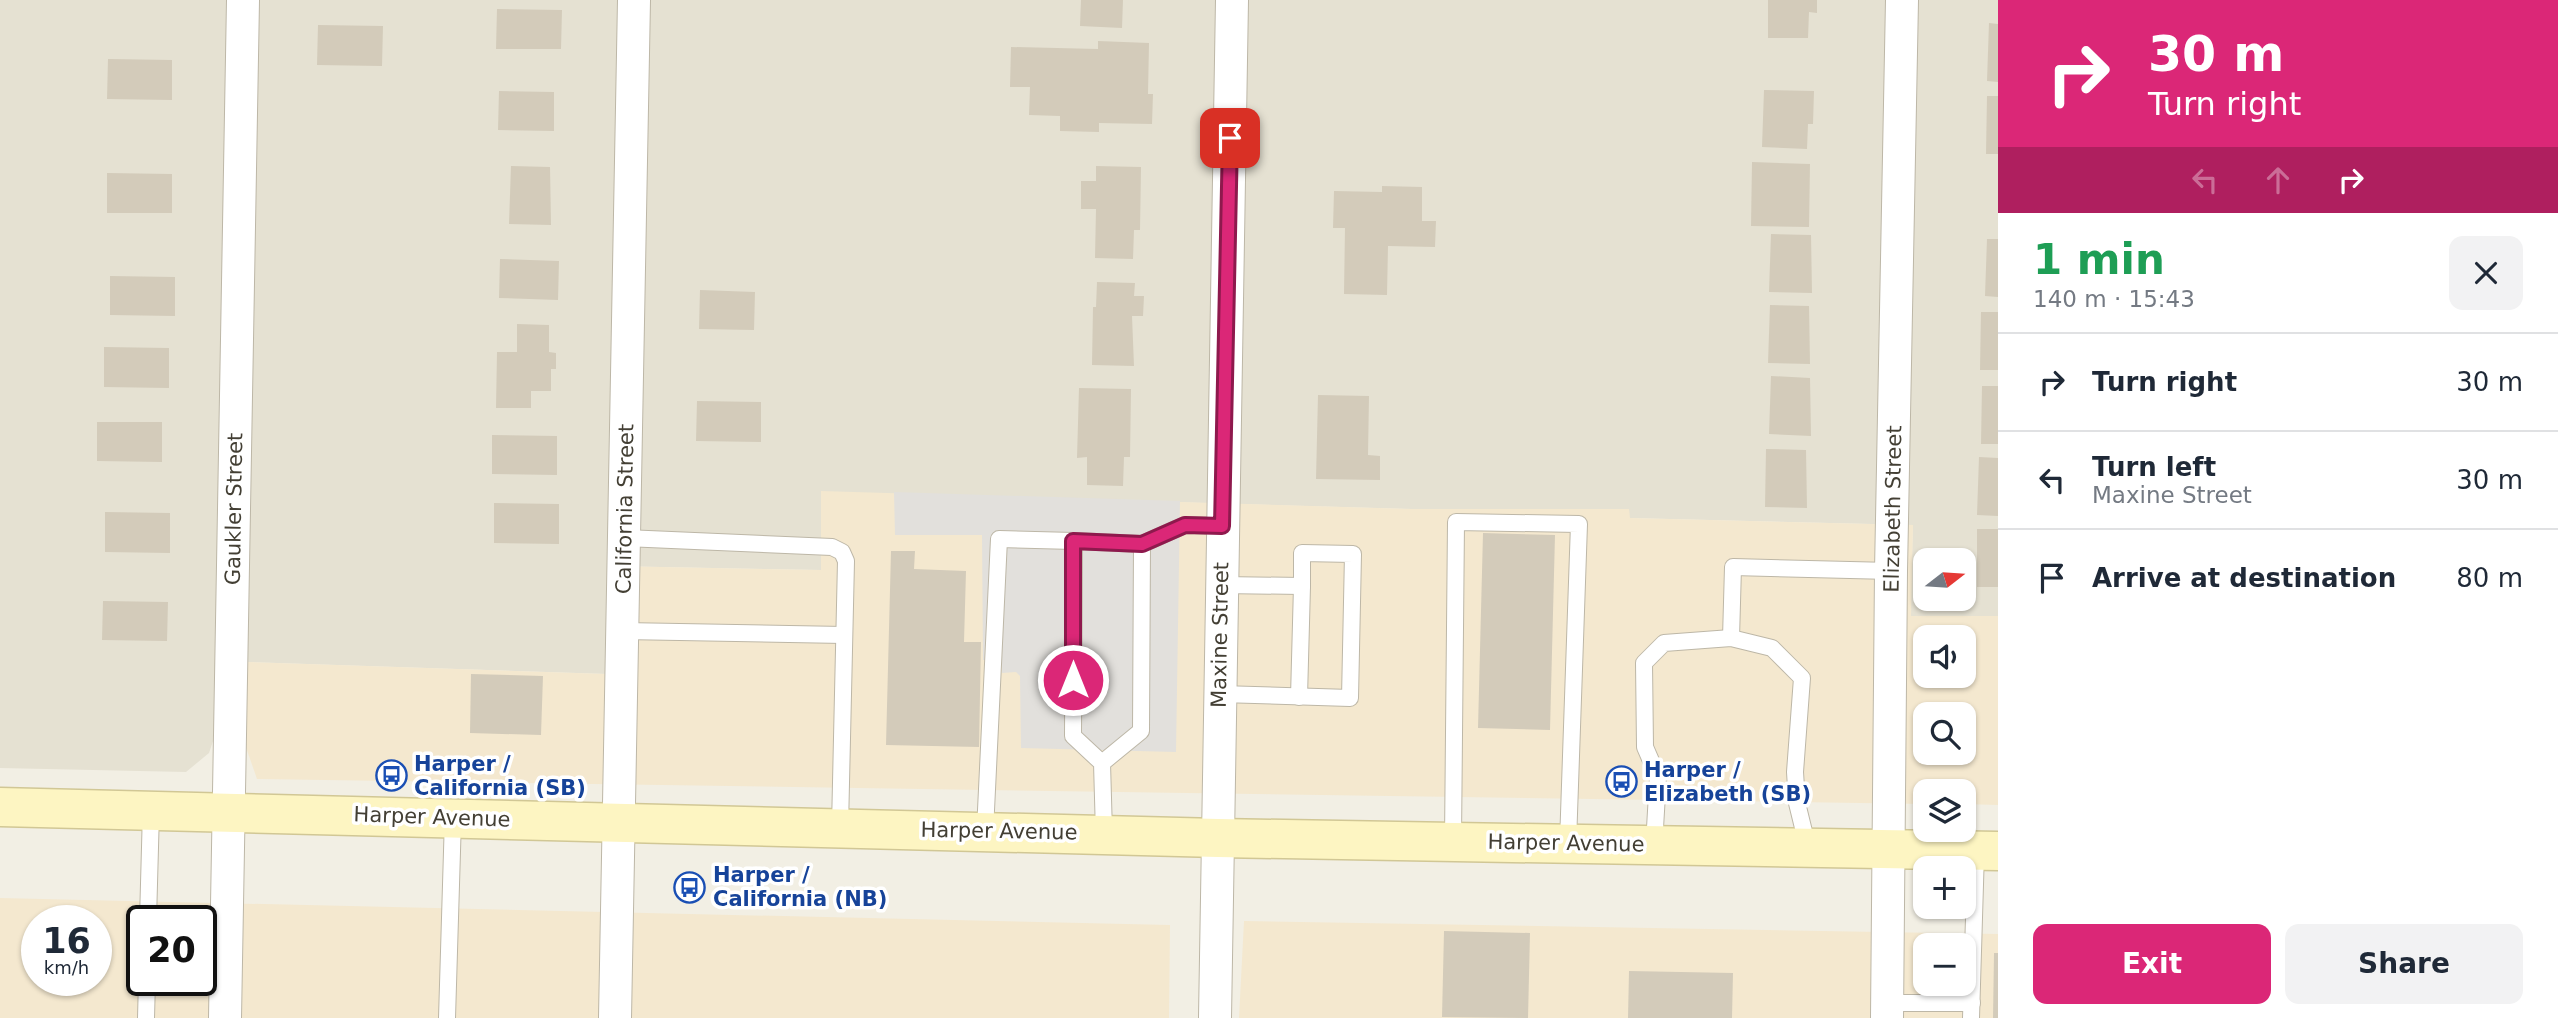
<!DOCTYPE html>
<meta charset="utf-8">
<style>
body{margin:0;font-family:"DejaVu Sans",sans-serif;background:#f2f2f3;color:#1f2937;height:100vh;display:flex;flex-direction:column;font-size:26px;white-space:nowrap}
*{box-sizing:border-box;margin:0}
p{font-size:23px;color:#747a83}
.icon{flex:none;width:38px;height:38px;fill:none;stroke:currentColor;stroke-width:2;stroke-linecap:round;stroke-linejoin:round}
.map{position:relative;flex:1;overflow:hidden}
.side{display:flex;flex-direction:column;background:#fff;width:560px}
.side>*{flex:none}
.guide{background:#db2777;color:#fff;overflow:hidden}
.needle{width:46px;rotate:73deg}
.controls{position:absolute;left:1913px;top:548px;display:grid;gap:14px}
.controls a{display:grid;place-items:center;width:63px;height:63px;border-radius:14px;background:#fff;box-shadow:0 2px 5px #0004;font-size:35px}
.speed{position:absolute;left:21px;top:905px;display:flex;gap:14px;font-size:35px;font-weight:700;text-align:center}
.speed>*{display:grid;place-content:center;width:91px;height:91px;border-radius:50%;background:#fff;box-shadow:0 2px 5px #0004;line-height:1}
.speed small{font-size:18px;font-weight:400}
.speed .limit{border:4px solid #111;border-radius:10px;background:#fff;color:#111}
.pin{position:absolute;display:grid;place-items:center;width:60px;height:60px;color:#fff;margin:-30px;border-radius:14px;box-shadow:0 4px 10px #0006}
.me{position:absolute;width:77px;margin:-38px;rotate:0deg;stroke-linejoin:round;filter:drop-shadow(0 0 5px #0008)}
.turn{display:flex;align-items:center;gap:24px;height:147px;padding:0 35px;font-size:32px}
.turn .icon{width:91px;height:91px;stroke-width:2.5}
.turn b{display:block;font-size:49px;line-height:60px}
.lanes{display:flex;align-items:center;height:66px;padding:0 35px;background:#0003;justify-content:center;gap:35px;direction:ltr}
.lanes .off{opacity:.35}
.round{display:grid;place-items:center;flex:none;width:74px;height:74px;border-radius:14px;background:#f2f2f3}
.overview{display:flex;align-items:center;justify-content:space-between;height:119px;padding:0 35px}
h1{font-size:42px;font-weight:600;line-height:52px;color:#1e9e55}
.action{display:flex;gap:14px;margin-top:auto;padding:14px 35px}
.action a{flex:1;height:80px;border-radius:14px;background:#db2777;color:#fff;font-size:28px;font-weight:600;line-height:80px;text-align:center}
.action a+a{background:#f2f2f3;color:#1f2937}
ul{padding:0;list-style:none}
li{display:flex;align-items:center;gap:21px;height:98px;padding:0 35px;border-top:2px solid #e0e1e3}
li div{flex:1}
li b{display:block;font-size:26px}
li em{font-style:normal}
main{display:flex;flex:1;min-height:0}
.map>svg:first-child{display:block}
</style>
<main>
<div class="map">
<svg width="1998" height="1018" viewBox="0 0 1998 1018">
<rect width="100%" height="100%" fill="#f2efe4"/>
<path fill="#e5e1d2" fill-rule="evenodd" d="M0 0H1998V616H1910L1913 525 1629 518 1628 509H1411L821 492V570L609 566 607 674 217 661 214 738 209 753 186 772 0 768ZM1925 560H1964V598H1925Z"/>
<g fill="#f4e8cf" fill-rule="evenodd">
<path d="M821 491 1411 509H1629L1630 518 1913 525 1911 616H1998V805L1964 804V791H1925V804L257 779 216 661 606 674 609 566 821 570ZM1925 637H1964V676H1925ZM1925 714H1964V752H1925Z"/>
<path d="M0 898 1170 925 1169 1018H0ZM37 920H96V980H37ZM142 920H201V980H142Z"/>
<path d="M1244 921 1998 934V1018H1239ZM1925 945H1964V984H1925Z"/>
</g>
<polygon fill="#e2e0dc" points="894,492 1180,501 1176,752 1021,748 1020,676 1016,672 1002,673 1002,660 983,660 982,535 895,535"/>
<g fill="#d3cbba">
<polygon points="1081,0 1123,0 1122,28 1080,26"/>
<polygon points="1768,0 1817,0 1817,13 1809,12 1808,38 1768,38"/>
<polygon points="497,9 562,10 561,49 496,49"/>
<polygon points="1989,23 1998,24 1998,82 1987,81"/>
<polygon points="318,25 383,26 382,66 317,65"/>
<polygon points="1098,41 1149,43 1148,94 1153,94 1152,124 1099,123 1099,132 1060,131 1060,116 1029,115 1030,87 1010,87 1011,47 1098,49"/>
<polygon points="108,59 172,60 172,100 107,99"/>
<polygon points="1764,90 1814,91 1813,124 1808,124 1807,149 1762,147"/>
<polygon points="499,91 554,92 554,131 498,130"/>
<polygon points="1987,96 1998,96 1998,154 1986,154"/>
<polygon points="1752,162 1810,164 1809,227 1751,226"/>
<polygon points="511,166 550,167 551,225 509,224"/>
<polygon points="1096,166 1141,167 1140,230 1134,230 1133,259 1095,258 1096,209 1081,209 1081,181 1096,181"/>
<polygon points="107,173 172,174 172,213 107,213"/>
<polygon points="1382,186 1422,187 1422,221 1436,221 1435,247 1388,246 1387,295 1344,294 1345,228 1333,228 1334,191 1382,192"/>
<polygon points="1771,234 1811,235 1812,293 1769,292"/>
<polygon points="1987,239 1998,239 1998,297 1985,296"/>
<polygon points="500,259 559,261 558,300 499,298"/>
<polygon points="110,276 175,277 175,316 110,315"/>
<polygon points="1097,282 1135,283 1134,296 1144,296 1143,316 1132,316 1134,366 1092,365 1093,307 1096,307"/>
<polygon points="700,290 755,292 754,330 699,329"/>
<polygon points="1770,305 1809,306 1810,364 1768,363"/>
<polygon points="1981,312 1998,312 1998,370 1980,370"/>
<polygon points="517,324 549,325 549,352 556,353 556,369 551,369 551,391 531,391 531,408 496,408 497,352 517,352"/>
<polygon points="104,347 169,348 169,388 104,387"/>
<polygon points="1771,376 1810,378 1811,436 1769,434"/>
<polygon points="1982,386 1998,386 1998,444 1981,444"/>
<polygon points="1079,388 1131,389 1130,457 1124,457 1123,486 1087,485 1087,457 1077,458"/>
<polygon points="1318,395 1369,396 1368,455 1380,456 1380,480 1316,479"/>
<polygon points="697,401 761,402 761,442 696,441"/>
<polygon points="97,422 162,422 162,462 97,461"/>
<polygon points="492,435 557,436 557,475 492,474"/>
<polygon points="1766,449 1806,450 1807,508 1765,507"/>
<polygon points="1979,457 1998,458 1998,516 1977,515"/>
<polygon points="494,503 559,504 559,544 494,543"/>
<polygon points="105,512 170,513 170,553 105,552"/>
<rect x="1977" y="529" width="21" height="58"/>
<polygon points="1483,533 1555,535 1550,730 1478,728"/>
<polygon points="891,551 915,551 914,569 966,571 964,642 981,642 979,747 886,745"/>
<polygon points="103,601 168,602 167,641 102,640"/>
<polygon points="471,674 543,676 541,735 470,733"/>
<polygon points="1444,931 1530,933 1528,1018 1442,1017"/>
<polygon points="1994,953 1998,953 1998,1018 1993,1018"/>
<polygon points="1629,971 1733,973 1732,1018 1628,1018"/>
</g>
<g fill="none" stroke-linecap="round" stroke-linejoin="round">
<defs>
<g id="service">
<polyline points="625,538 832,547 842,552 846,561 840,827"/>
<polyline points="1142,544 1185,525 1222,526"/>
<polyline points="623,631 844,635"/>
<polyline points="1731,638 1733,567 1891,571"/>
<polyline points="1220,694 1350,698 1353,554 1302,553 1302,586 1221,585"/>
<polyline points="1299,697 1302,586"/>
<polyline points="1102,763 1141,731 1142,544 1074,541 1073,736 1102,763 1104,833"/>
<polyline points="985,831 999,539 1074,541"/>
<polyline points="1453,840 1456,522 1579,524 1568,843"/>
<polyline points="1654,845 1658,777 1645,747 1644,663 1664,643 1731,638 1772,648 1802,678 1795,772 1797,803 1808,848"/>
<polyline points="148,920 151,811"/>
<polyline points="1888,1003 1972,1003"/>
<polyline points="146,1018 147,980"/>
<polyline points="447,1018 453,818"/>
<polyline points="1971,1018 1976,851"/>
</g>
<g id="minor">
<polyline points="225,1018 243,0"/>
<polyline points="615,1018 634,0"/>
<polyline points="1215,1018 1232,0"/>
<polyline points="1887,1018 1891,571 1902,0"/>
</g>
<polyline id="secondary" points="0,807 1218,838 1998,851"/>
</defs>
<use href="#service" stroke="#bdb7a7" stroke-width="18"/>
<use href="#minor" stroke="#bdb7a7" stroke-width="34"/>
<use href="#secondary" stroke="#d1c795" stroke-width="41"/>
<use href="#service" stroke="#fff" stroke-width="16"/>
<use href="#minor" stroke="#fff" stroke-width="32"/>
<use href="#secondary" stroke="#fdf5c2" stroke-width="38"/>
</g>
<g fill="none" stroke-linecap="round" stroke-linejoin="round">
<defs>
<polyline id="route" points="1073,680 1073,541 1142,544 1185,525 1222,526 1230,138"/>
</defs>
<use href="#route" stroke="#8e194d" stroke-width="18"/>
<use href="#route" stroke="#db2777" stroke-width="12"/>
</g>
<defs>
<symbol id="bus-ring" viewBox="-11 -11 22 22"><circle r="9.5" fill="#fff" stroke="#1a4fb4" stroke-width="1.5"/><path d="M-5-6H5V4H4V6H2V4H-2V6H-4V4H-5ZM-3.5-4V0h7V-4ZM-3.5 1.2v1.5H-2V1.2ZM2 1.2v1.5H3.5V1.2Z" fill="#1a4fb4"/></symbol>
</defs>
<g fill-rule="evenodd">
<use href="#bus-ring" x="374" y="758" width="35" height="35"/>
<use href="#bus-ring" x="1604" y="764" width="35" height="35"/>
<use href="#bus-ring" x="672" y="870" width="35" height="35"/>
</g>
<g text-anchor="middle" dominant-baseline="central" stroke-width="7" stroke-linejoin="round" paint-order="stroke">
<g font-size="21" fill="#433f34" stroke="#fff">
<text transform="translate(234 509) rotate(-89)">Gaukler Street</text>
<text transform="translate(625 509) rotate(-89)">California Street</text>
<text transform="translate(1893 509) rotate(-89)">Elizabeth Street</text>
<text transform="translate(1220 635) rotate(-89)">Maxine Street</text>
<text transform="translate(432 817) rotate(2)">Harper Avenue</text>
<text transform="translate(999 831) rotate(1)">Harper Avenue</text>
<text transform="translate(1566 843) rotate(1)">Harper Avenue</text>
</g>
<g font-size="21" font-weight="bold" fill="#164399" stroke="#fff" text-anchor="start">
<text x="414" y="764">Harper /<tspan x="414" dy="24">California (SB)</tspan></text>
<text x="1644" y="770">Harper /<tspan x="1644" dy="24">Elizabeth (SB)</tspan></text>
<text x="713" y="875">Harper /<tspan x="713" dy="24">California (NB)</tspan></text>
</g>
</g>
</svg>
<div class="controls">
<a><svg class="needle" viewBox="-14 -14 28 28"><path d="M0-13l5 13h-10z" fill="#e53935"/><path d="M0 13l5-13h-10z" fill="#747a83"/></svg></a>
<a><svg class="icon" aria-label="sound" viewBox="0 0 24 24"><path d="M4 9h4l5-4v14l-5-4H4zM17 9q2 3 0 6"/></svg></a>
<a><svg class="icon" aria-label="search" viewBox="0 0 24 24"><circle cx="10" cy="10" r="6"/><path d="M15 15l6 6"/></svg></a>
<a><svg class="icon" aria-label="layers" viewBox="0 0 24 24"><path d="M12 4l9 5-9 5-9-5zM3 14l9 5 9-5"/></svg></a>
<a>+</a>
<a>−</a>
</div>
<div class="speed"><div>16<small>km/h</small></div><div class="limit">20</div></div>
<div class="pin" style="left:1230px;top:138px;background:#d93025"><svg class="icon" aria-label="arrive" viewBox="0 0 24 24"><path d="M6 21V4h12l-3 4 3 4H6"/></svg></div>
<svg class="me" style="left:1073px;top:680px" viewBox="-20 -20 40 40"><circle r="17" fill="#db2777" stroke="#fff" stroke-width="3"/><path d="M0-11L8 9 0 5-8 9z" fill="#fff"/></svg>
</div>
<section class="side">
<div class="guide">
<div class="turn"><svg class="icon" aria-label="right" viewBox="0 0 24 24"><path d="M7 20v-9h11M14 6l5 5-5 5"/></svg><div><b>30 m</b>Turn right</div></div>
<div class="lanes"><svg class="icon off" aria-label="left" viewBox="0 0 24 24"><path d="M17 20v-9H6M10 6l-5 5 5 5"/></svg><svg class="icon off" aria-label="ahead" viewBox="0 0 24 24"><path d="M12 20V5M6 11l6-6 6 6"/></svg><svg class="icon" aria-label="right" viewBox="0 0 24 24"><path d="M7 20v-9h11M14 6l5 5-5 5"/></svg></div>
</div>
<div class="overview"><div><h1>1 min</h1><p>140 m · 15:43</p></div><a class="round"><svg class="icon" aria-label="close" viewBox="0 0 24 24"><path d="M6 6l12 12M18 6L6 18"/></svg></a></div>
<ul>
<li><svg class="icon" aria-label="right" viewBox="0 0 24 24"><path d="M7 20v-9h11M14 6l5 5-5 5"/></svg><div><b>Turn right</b></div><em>30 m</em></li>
<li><svg class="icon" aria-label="left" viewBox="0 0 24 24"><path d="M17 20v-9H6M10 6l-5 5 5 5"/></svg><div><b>Turn left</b><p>Maxine Street</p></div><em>30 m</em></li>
<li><svg class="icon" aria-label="arrive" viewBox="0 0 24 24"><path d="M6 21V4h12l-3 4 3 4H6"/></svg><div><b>Arrive at destination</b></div><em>80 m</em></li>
</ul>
<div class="action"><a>Exit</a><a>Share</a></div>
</section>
</main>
